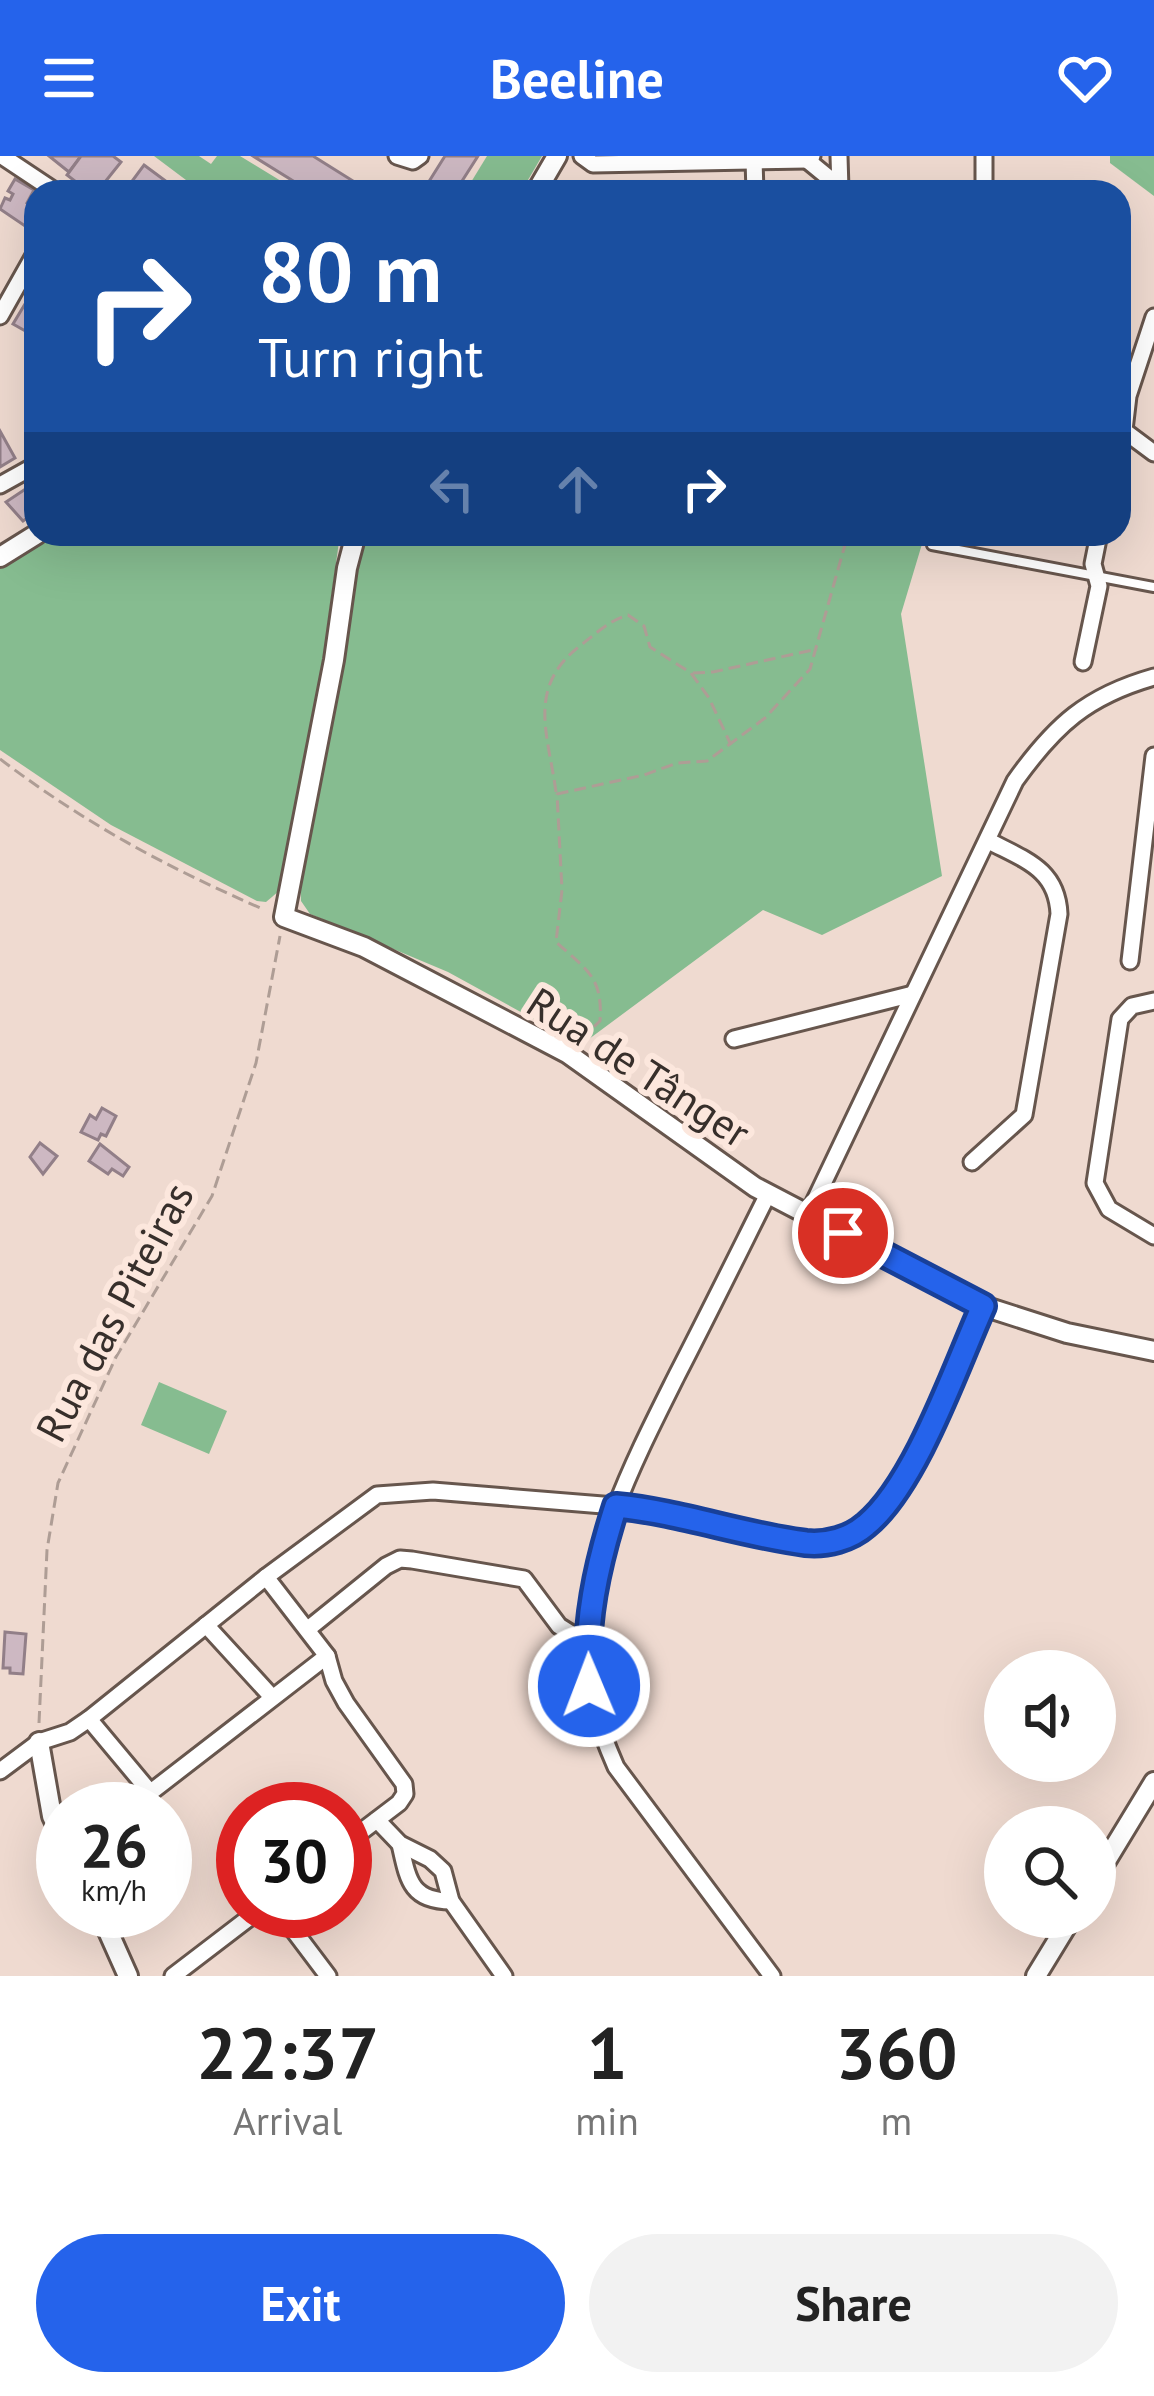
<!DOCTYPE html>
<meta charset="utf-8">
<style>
body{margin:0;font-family:"PT Sans",sans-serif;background:#f2f2f2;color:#222;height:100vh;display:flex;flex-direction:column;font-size:45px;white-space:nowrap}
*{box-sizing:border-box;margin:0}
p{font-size:39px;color:#767676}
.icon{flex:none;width:66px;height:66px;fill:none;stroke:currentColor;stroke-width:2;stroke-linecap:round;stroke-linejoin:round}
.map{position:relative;height:1820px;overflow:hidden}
.details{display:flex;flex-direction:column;background:#fff;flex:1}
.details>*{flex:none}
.guide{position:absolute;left:24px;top:24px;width:1107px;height:366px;border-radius:36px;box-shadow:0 12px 48px #0002;background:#1a4fa0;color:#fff;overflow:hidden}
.fabs{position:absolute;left:984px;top:1494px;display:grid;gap:24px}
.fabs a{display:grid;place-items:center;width:132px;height:132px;border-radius:50%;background:#fff;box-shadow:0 12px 48px #0002;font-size:60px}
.speed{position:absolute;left:36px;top:1626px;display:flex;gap:24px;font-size:60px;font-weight:700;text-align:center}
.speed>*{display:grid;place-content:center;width:156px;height:156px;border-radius:50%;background:#fff;box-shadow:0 12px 48px #0002;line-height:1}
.speed small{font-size:30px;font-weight:400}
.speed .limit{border:18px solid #d22;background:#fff;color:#111}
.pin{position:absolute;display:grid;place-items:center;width:102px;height:102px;color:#fff;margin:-51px;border:6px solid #fff;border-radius:50%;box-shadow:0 3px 12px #0007}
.me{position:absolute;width:132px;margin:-66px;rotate:359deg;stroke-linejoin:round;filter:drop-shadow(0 0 9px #0008)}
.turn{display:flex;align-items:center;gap:42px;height:252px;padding:0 36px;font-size:54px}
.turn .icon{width:156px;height:156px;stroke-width:2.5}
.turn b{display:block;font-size:84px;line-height:102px}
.lanes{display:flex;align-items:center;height:114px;padding:0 36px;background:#0003;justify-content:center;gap:60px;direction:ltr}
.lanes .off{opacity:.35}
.eta{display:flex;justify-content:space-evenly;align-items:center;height:204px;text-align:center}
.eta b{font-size:72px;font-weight:800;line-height:84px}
.action{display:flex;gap:24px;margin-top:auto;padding:24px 36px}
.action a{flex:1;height:138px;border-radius:72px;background:#2563eb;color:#fff;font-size:48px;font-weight:800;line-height:138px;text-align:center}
.action a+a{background:#f2f2f2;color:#222}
header{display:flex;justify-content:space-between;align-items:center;height:156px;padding:0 36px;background:#2563eb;color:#fff;font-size:54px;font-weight:800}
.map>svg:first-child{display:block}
</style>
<header><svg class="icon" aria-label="menu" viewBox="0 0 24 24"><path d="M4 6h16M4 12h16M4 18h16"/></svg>Beeline<svg class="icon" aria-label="heart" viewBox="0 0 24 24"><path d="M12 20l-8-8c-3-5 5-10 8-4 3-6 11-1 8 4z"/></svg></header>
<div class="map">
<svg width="1154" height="1820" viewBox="0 0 1154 1820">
<rect width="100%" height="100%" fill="#efdad0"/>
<g fill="#86bc90">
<polygon points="154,0 199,0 211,8 217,0 240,0 299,36 202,36"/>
<polygon points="487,0 542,0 521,36 465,36"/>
<polygon points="1110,0 1154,0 1154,40 1110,7"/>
<polygon points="57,378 340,378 323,502 291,686 279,735 266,746 257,745 111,669 0,594 0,413"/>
<polygon points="365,378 925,378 901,458 942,720 822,779 763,754 589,883 559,877 448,816 310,758 301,745 300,722"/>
<polygon points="159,1226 227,1255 209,1298 141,1269"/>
</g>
<g fill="#cdb8c2" stroke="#927f88" stroke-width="3">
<polygon points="49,0 81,0 69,16"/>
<polygon points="81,0 113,0 121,6 97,36 89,36 67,19"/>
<polygon points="253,0 313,0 369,35 311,36"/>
<polygon points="445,0 478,0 455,36 441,36 428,27"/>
<polygon points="144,9 167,26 159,36 124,36"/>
<polygon points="15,23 34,34 27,47 36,52 36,59 28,72 0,53 5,42 10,44 13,38 8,35"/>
<polygon points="25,148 36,154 36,181 13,168"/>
<polygon points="0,275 15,302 0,311"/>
<polygon points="27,332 36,345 36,356 23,365 6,346"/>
<polygon points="102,952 116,960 106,980 101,978 98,984 81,976 90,959 96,963"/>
<polygon points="40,987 57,1000 43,1018 30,1001"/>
<polygon points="100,988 129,1011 123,1020 112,1013 108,1018 89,1005"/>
<polygon points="5,1476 26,1478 23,1518 10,1517 10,1512 3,1512"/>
</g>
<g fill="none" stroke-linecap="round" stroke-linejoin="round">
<defs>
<polyline id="service" points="932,389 1154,431"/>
<g id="minor">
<polyline points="2,0 56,36"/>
<polyline points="397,0 413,5 420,0"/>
<polyline points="582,0 593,8 807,4 812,0"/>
<polyline points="839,0 840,33"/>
<polyline points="984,0 984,36"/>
<polyline points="754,4 755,36"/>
<polyline points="807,4 840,31"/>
<polyline points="0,160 36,96"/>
<polyline points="1119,271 1154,297"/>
<polyline points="1119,282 1124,274 1128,240 1154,161"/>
<polyline points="0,329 36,309"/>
<polyline points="1083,506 1099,430 1093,408 1099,378"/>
<polyline points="1130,805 1154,600"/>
<polyline points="1154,845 1132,850 1120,863 1095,1027 1109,1053 1154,1080"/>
<polyline points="734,883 913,838"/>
<path d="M972 1006 1024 959 1059 758C1057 713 1025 704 989 685"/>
<path d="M768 1038C738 1098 708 1159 677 1219 635 1303 589 1391 586 1487 584 1531 599 1572 616 1611L772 1820"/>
<path d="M808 1059 1015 625C1055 569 1087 540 1154 521"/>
<polyline points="266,1421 327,1500 334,1525 346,1547 404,1628 405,1638 399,1647 345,1688"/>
<polyline points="206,1469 272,1541"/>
<polyline points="308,1473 386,1410 400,1403 412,1404 524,1423 559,1470 586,1487"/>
<polyline points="89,1563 150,1636"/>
<polyline points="0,1615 39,1586 70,1576 89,1563 266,1421 377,1339 433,1335 615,1350 662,1354 811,1388 840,1384 866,1370 892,1340 930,1268 983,1150"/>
<polyline points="129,1653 327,1500"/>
<polyline points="377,1664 400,1688 430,1703 443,1715 451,1745 504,1820"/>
<path d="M400 1688C408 1723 410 1745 451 1745"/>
<polyline points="279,1755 328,1820"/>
<polyline points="173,1820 258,1755"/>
</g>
<g id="tertiary">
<polyline points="536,36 557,0"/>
<polyline points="356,378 347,412 334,504 284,761 364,791 567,897 755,1031 983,1150 1067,1177 1154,1195"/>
<polyline points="0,401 37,378"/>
<polyline points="39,1586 52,1660 63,1683"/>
<polyline points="1095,1723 1154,1626"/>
<polyline points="99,1755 128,1820"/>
<polyline points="1036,1820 1072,1761"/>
</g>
</defs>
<use href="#service" stroke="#67564d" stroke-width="14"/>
<use href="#minor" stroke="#67564d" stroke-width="21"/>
<use href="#tertiary" stroke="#67564d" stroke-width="24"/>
<g stroke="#ae9d95" stroke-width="3" stroke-dasharray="12 6" stroke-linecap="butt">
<polyline points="693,517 713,516 817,493"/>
<path d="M0 603C86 668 166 711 265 754"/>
<path d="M556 636C548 577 526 531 581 489 597 477 608 465 628 459L644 470 650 491 691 517 709 542 731 589"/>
<path d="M581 883 600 865C603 821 587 814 556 786L562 734 557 638 644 619 677 607 707 605 765 562 810 513 848 378"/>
<polyline points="39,1567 47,1394 58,1327 116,1201 212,1040 256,907 280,780"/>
</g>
<use href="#service" stroke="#fff" stroke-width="8"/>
<use href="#minor" stroke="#fff" stroke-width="15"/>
<use href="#tertiary" stroke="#fff" stroke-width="18"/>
</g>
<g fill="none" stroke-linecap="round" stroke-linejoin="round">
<defs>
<path id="route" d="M589 1530C584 1468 597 1409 616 1350 680 1356 742 1379 806 1387 827 1389 850 1383 866 1369 916 1328 956 1210 983 1150L843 1077"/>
</defs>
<use href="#route" stroke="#184099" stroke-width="30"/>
<use href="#route" stroke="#2563eb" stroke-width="21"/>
</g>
<g text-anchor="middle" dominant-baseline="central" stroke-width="12" stroke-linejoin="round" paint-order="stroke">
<g font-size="42" fill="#372f2b" stroke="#fce7dd">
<text transform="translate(639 911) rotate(33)">Rua de Tânger</text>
<text transform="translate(114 1156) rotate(-62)">Rua das Piteiras</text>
</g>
</g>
</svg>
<div class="fabs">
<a><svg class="icon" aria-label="sound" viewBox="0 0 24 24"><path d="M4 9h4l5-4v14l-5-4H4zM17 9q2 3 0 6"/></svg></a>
<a><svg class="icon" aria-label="search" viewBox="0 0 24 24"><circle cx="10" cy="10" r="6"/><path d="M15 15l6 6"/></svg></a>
</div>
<div class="speed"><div>26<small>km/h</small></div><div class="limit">30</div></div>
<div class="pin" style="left:843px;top:1077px;background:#d93025"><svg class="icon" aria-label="arrive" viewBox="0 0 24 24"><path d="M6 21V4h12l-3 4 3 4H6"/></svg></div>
<svg class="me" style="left:589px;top:1530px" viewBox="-20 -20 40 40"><circle r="17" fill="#2563eb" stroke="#fff" stroke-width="3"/><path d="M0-11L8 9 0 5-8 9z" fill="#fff"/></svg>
<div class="guide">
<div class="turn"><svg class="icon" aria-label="right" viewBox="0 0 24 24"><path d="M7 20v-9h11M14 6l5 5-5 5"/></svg><div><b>80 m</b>Turn right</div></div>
<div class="lanes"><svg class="icon off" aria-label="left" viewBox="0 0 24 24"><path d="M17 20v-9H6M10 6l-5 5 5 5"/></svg><svg class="icon off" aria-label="ahead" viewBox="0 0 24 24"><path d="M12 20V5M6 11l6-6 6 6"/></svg><svg class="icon" aria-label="right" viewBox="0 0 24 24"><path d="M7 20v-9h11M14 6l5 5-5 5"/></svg></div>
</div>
</div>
<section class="details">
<div class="eta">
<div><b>22:37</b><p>Arrival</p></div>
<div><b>1</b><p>min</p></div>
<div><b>360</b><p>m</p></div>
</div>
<div class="action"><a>Exit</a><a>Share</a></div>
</section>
